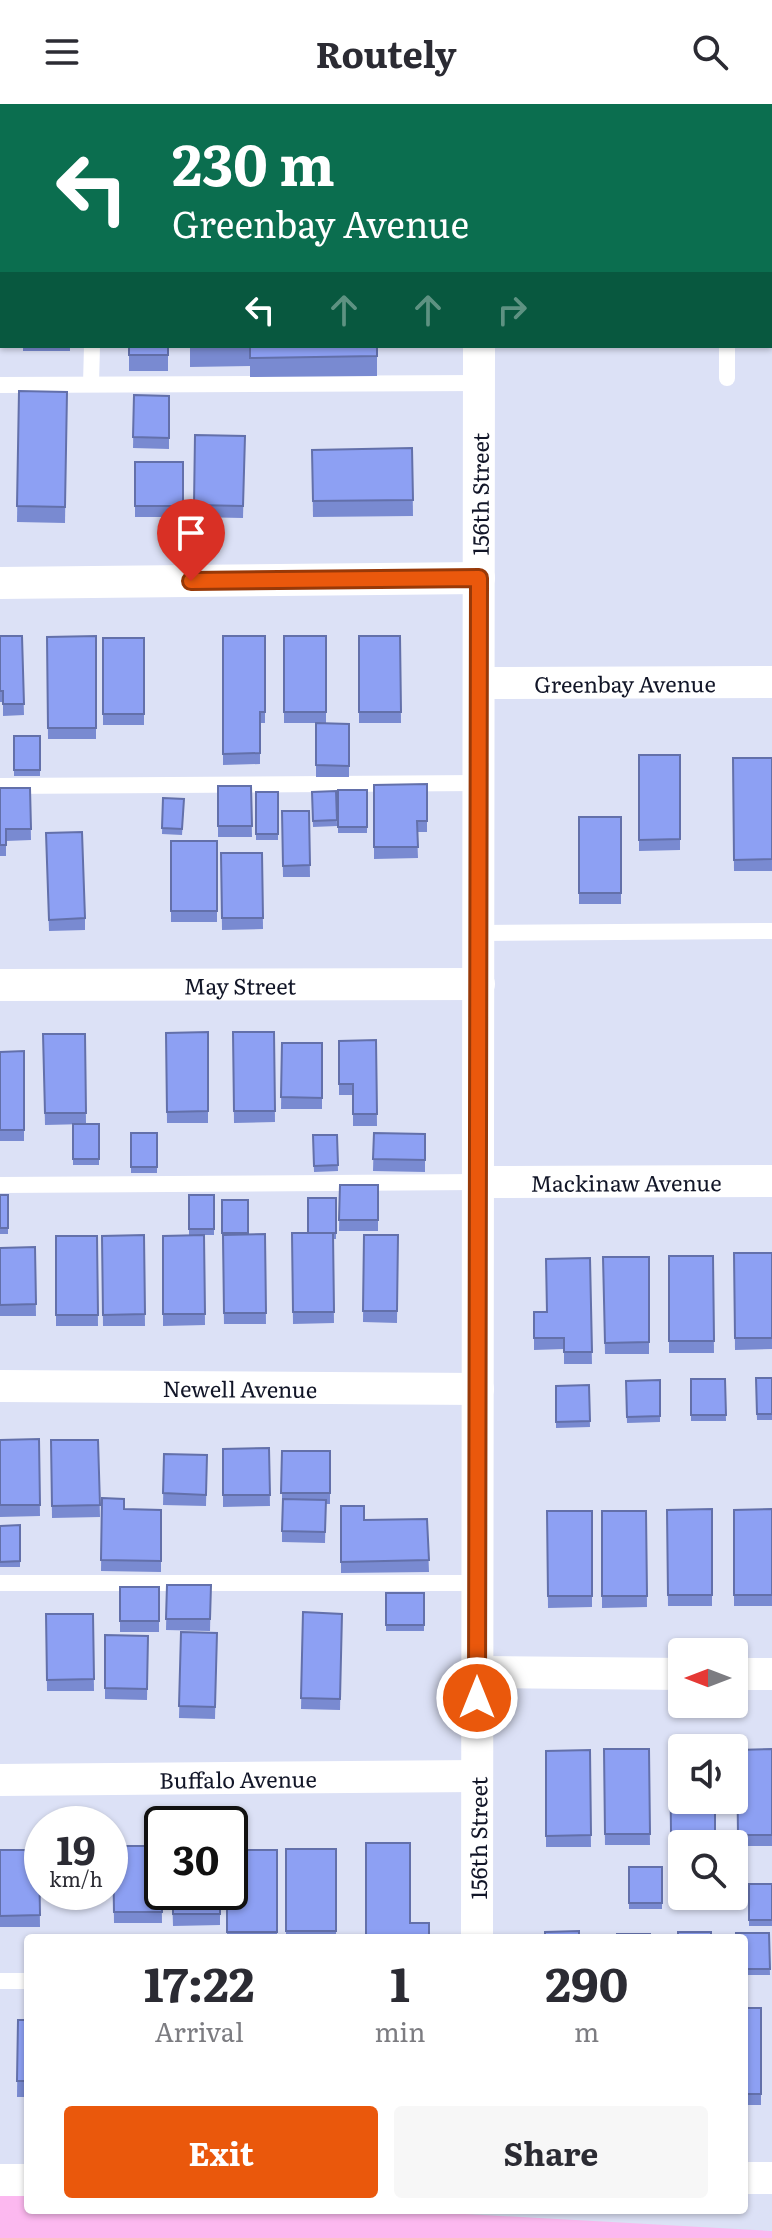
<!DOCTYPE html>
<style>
body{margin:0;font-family:Literata,serif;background:#f7f7f7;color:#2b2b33;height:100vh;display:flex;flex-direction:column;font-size:30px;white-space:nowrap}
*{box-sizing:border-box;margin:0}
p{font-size:26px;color:#7c7c81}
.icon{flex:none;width:44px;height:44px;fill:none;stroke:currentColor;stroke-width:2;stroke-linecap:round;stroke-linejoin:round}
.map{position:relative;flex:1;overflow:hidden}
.panel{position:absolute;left:24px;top:1830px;width:724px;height:280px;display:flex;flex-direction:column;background:#fff;border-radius:8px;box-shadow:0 2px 6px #0004}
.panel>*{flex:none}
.top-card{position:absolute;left:0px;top:0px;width:772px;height:244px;box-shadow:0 2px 6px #0004;background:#0b6e4f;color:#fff;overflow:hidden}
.needle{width:52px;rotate:270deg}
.controls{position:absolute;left:668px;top:1534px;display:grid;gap:16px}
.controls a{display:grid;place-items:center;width:80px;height:80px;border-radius:8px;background:#fff;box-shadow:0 2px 6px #0004;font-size:40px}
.speed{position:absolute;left:24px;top:1702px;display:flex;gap:16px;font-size:40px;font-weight:700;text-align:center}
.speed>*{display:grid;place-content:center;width:104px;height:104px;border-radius:50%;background:#fff;box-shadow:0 2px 6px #0004;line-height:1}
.speed small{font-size:20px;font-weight:400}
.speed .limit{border:4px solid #111;border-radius:12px;background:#fff;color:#111}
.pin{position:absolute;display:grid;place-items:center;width:68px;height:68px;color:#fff;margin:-82px -34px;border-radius:50% 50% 50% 0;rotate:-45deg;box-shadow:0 0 8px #0007}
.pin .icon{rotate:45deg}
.me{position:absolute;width:88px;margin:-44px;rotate:0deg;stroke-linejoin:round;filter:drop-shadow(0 0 6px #0008)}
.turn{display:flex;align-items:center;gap:28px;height:168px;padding:0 40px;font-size:36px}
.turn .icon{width:104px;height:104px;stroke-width:2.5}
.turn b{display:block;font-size:56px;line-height:68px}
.lanes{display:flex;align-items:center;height:76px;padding:0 40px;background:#0003;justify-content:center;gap:40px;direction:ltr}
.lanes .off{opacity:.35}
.eta{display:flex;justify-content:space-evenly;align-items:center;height:136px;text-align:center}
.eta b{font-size:48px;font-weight:700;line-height:56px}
.action{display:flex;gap:16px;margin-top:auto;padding:16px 40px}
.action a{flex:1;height:92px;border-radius:8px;background:#ea580c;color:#fff;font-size:32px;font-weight:700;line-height:92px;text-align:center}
.action a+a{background:#f7f7f7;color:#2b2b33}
header{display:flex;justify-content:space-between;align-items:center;height:104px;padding:0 40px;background:#fff;font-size:36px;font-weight:700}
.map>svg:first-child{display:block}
</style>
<header><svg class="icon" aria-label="menu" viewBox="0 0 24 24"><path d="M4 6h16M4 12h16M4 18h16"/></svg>Routely<svg class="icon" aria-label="search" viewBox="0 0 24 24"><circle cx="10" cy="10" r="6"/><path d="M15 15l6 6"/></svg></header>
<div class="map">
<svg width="772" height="2134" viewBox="0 0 772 2134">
<rect width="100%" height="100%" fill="#dce1f6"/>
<polygon fill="#fcb8ef" points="28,2091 28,2106 394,2106 772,2127 772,2134 0,2134 0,2092"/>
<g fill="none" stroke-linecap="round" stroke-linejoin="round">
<g stroke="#fff" stroke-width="16">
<polyline points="136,0 136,2"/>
<polyline points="627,0 627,2"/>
<polyline points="727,242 727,274"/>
<polyline points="91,280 92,242"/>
<polyline points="0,281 479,279"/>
<polyline points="0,682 479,679"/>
<polyline points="479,829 772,827"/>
<polyline points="0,1081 478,1078"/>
<polyline points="0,1479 478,1479"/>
<polyline points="0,1877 28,1877"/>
</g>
<g stroke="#fff" stroke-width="32">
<polyline points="383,0 383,2"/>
<polyline points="0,479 479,474"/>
<path id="s1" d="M479 579 772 578"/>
<path id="s2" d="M0 881 479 880"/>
<path id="s3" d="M478 1078 772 1077"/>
<path id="s4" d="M0 1282 478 1285"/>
<polyline points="477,1568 682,1570"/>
<polyline points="734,1570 772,1570"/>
<path id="s5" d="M0 1676 477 1672"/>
<path id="s6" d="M477 1834 479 242"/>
<polyline points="744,2074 772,2074"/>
<polyline points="0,2076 28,2076"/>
</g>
<g stroke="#fff" stroke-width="44">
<polyline points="770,76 772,76"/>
<polyline points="0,78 2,78"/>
</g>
</g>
<g fill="#798ad1">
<rect x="23" y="242" width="47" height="5"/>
<rect x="129" y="242" width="39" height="25"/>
<polygon points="190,242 377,242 377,272 250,273 250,262 190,263"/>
<polygon points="19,287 67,288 65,419 17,418"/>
<polygon points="134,291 169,292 169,345 133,344"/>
<polygon points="195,331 245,332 243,414 194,413"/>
<polygon points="412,344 413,412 313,413 312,346"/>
<rect x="135" y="358" width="48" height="55"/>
<polygon points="0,532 22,532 24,611 3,612 3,598 0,598"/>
<polygon points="96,532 96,635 48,635 47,533"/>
<polygon points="223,532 265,532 265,619 260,619 260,660 223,661"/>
<polygon points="284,532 326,532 326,619 349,620 349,673 316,673 316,619 284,619"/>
<polygon points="359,532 400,532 401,619 359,619"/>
<rect x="103" y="534" width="41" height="87"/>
<rect x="14" y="632" width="26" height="40"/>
<polygon points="639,651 680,651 680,746 639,747"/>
<polygon points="733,654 772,654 772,767 734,767"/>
<polygon points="427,680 427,728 417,728 418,754 374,755 374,681"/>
<polygon points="218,682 251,682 252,733 218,733"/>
<polygon points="0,684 30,684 31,736 6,737 6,752 0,752"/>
<rect x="338" y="686" width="29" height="43"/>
<polygon points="336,687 337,722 313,723 312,688"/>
<rect x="256" y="688" width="22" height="48"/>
<polygon points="163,694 184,695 182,731 162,730"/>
<polygon points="282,707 309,707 310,773 283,773"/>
<rect x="579" y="713" width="42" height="87"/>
<polygon points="46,729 85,814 85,826 49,827"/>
<rect x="171" y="737" width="46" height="81"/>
<polygon points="221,749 262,749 263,825 222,826"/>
<polygon points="208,928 208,1019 167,1019 166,929"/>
<polygon points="233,928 274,928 275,1018 234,1019"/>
<polygon points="43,930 85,930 86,1020 45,1021"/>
<polygon points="376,936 377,1022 353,1022 353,991 339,991 339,937"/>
<polygon points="282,939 322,939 322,1005 281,1005"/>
<polygon points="24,947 24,1037 0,1037 0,948"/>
<rect x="73" y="1020" width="26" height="41"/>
<rect x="131" y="1029" width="26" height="40"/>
<polygon points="374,1029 425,1030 425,1068 373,1067"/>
<polygon points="313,1031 337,1031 338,1067 314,1068"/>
<polygon points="340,1081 378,1081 378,1127 339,1127"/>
<rect x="0" y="1091" width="8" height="39"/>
<rect x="189" y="1091" width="25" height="40"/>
<polygon points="336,1094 336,1135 333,1135 334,1219 293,1220 292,1129 308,1129"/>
<polygon points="222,1096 248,1130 265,1130 266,1220 224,1220"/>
<polygon points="144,1131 145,1222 103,1222 102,1132"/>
<polygon points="204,1131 205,1221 163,1222 163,1132"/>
<polygon points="364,1131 398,1131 397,1219 363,1218"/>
<polygon points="56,1132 97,1132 98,1222 56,1222"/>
<polygon points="35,1143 36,1212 0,1212 0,1144"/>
<polygon points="734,1149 772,1149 772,1245 735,1246"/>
<polygon points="669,1152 713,1152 714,1249 669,1249"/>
<polygon points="603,1153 649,1153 649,1250 605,1250"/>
<polygon points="590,1154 592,1260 564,1260 564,1245 534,1246 534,1208 547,1208"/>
<polygon points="756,1274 772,1274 772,1316 757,1316"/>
<polygon points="691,1275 725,1275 726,1317 691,1317"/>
<polygon points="660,1276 660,1318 627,1319 626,1277"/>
<polygon points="589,1281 590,1323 556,1324 556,1282"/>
<polygon points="39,1335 40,1412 0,1413 0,1336"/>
<polygon points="51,1336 98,1336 100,1413 52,1414"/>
<polygon points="269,1344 270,1402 223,1403 223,1345"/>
<polygon points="282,1347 330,1347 330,1400 326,1400 325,1439 282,1438"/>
<polygon points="164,1350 207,1351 206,1402 163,1401"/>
<polygon points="102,1394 124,1405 161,1406 161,1468 101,1467"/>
<polygon points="341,1402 364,1416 427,1415 429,1468 341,1469"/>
<polygon points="712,1405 712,1502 668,1502 667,1406"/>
<polygon points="772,1405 772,1502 734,1502 734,1406"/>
<polygon points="547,1407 592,1407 592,1503 548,1504"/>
<polygon points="602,1407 646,1407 647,1503 602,1504"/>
<polygon points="20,1421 20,1463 0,1463 0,1422"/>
<polygon points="167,1481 211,1481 210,1527 166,1526"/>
<rect x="120" y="1483" width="39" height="45"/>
<rect x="386" y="1489" width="38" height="38"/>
<polygon points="303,1508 342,1510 340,1606 301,1605"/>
<polygon points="46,1510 93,1510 94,1587 47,1587"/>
<polygon points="181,1528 217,1529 215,1615 179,1614"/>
<polygon points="105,1531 148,1532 147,1596 105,1595"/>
<polygon points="670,1643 715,1696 715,1740 671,1740"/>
<polygon points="604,1645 649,1645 650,1741 605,1741"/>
<polygon points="772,1645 772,1742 738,1742 737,1646"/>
<polygon points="590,1646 591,1743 546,1743 546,1647"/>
<polygon points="113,1742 161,1742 162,1819 114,1819"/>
<rect x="286" y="1745" width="50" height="89"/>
<polygon points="0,1746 39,1746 40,1823 0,1823"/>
<polygon points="277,1746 277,1834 227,1834 227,1788"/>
<rect x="629" y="1763" width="33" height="42"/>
<rect x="749" y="1780" width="23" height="42"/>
<polygon points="172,1788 220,1788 220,1821 173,1822"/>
<polygon points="769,1829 770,1871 744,1871 744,1834"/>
<rect x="744" y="1904" width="17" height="97"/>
<polygon points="18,1916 28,1916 28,1993 17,1993"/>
</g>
<g fill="#8da0f3" stroke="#6370aa" stroke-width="2">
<rect x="129" y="242" width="39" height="9"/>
<polygon points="190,242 377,242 377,252 250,254 250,242"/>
<polygon points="19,287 67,288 65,403 17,402"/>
<polygon points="134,291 169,292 169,334 133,333"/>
<polygon points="195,331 245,332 243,402 194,401"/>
<polygon points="412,344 413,396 313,397 312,346"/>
<rect x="135" y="358" width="48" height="44"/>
<polygon points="0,532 22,532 24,600 3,600 3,587 0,587"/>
<polygon points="96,532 96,624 48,624 47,533"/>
<polygon points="223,532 265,532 265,608 260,608 260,649 223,650"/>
<rect x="284" y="532" width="42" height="76"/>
<polygon points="359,532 400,532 401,608 359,608"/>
<rect x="103" y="534" width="41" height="76"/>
<polygon points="316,619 349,620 349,662 316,661"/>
<rect x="14" y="632" width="26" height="34"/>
<polygon points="639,651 680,651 680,735 639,736"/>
<polygon points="733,654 772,654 772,755 734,756"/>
<polygon points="427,680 427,717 417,717 418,743 374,743 374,681"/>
<polygon points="218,682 251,682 252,722 218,722"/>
<polygon points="0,684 30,684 31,725 6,725 6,741 0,741"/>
<rect x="338" y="686" width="29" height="37"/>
<polygon points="336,687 337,716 313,717 312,688"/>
<rect x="256" y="688" width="22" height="42"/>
<polygon points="163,694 184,695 182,725 162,724"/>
<polygon points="282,707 309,707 310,761 283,762"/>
<rect x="579" y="713" width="42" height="76"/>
<polygon points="82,728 85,814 49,816 46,729"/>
<rect x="171" y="737" width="46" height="70"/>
<polygon points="221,749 262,749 263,814 222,814"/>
<polygon points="208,928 208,1007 167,1008 166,929"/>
<polygon points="233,928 274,928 275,1007 234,1007"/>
<polygon points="43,930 85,930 86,1009 45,1009"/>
<polygon points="376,936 377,1010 353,1010 353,980 339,980 339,937"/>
<polygon points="282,939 322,939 322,994 281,993"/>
<polygon points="24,947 24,1026 0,1026 0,948"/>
<rect x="73" y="1020" width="26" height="35"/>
<rect x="131" y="1029" width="26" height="34"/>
<polygon points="374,1029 425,1030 425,1056 373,1055"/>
<polygon points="313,1031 337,1031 338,1061 314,1062"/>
<polygon points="340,1081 378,1081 378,1116 339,1116"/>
<rect x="0" y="1091" width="8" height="33"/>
<rect x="189" y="1091" width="25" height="34"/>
<rect x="308" y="1094" width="28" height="35"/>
<rect x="222" y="1096" width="26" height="33"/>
<polygon points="292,1129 333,1129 334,1208 293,1208"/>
<polygon points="265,1130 266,1209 224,1209 223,1131"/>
<polygon points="144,1131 145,1210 103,1211 102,1132"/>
<polygon points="204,1131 205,1210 163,1210 163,1132"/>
<polygon points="364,1131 398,1131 397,1207 363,1207"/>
<polygon points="56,1132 97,1132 98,1211 56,1211"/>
<polygon points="35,1143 36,1200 0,1201 0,1144"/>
<polygon points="734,1149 772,1149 772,1234 735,1234"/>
<polygon points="669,1152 713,1152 714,1237 669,1237"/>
<polygon points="603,1153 649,1153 649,1238 605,1239"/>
<polygon points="590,1154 592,1248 564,1248 564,1234 534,1234 534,1208 547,1208 546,1155"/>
<polygon points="756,1274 772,1274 772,1310 757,1310"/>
<polygon points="691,1275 725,1275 726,1311 691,1311"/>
<polygon points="660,1276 660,1312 627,1313 626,1277"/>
<polygon points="589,1281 590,1317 556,1318 556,1282"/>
<polygon points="39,1335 40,1401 0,1401 0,1336"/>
<polygon points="51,1336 98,1336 100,1401 52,1402"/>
<polygon points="269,1344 270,1391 223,1391 223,1345"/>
<polygon points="282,1347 330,1347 330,1389 281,1389"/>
<polygon points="164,1350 207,1351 206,1391 163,1389"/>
<polygon points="102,1394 124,1395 124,1405 161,1406 161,1457 101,1456"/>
<polygon points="283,1395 326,1396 325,1428 282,1427"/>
<polygon points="341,1402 364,1402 364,1416 427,1415 429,1456 341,1458"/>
<polygon points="712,1405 712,1491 668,1491 667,1406"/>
<polygon points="772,1405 772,1491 734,1491 734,1406"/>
<polygon points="547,1407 592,1407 592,1492 548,1492"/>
<polygon points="602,1407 646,1407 647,1492 602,1492"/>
<polygon points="20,1421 20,1457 0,1458 0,1422"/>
<polygon points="167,1481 211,1481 210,1515 166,1515"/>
<rect x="120" y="1483" width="39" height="34"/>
<rect x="386" y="1489" width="38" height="32"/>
<polygon points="303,1508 342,1510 340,1595 301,1594"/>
<polygon points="46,1510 93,1510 94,1575 47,1576"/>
<polygon points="181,1528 217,1529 215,1603 179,1602"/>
<polygon points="105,1531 148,1532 147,1585 105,1584"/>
<polygon points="670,1643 715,1643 715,1644 682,1644 682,1696 715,1696 715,1728 671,1728"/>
<polygon points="604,1645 649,1645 650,1730 605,1730"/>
<polygon points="772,1645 772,1731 738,1731 737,1646"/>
<polygon points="590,1646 591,1731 546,1732 546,1647"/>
<polygon points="366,1739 410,1739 410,1819 429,1819 429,1834 366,1834"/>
<polygon points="113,1742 161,1742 162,1808 114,1808"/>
<rect x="286" y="1745" width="50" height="82"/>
<polygon points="0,1746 39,1746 40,1811 0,1812"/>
<polygon points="230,1746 277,1746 277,1828 227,1828 227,1788 230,1788"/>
<rect x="629" y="1763" width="33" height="36"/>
<rect x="749" y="1780" width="23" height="36"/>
<rect x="173" y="1788" width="47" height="22"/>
<polygon points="579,1827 579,1834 545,1834 545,1828"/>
<rect x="678" y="1828" width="33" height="6"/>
<polygon points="736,1829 769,1829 770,1865 744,1865 744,1834 736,1834"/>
<rect x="617" y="1830" width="33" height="4"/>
<rect x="744" y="1904" width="17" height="86"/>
<polygon points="18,1916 28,1916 28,1977 17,1977"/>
</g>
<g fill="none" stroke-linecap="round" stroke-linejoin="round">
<defs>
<polyline id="route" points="191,477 479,474 477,1594"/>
</defs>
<use href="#route" stroke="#983908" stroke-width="20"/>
<use href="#route" stroke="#ea580c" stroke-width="14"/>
</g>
<g text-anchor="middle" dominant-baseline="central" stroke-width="8" stroke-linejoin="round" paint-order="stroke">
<g font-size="22" fill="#111527" stroke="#dce1f6">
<text stroke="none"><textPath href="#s6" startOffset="1444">156th Street</textPath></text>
<text stroke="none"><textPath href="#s1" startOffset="146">Greenbay Avenue</textPath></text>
<text stroke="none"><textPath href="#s2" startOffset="240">May Street</textPath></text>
<text stroke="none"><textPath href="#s3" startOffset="148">Mackinaw Avenue</textPath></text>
<text stroke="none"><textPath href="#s4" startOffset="240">Newell Avenue</textPath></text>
<text stroke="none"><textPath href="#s5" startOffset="238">Buffalo Avenue</textPath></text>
<text stroke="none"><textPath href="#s6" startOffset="100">156th Street</textPath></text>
</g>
</g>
</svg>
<div class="controls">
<a><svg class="needle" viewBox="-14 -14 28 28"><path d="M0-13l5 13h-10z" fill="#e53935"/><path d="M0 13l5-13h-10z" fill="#7c7c81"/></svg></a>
<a><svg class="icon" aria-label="sound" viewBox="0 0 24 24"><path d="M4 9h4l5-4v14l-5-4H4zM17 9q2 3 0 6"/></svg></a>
<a><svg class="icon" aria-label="search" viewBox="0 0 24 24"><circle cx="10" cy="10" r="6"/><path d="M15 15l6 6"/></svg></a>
</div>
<div class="speed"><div>19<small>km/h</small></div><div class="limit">30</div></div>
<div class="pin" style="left:191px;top:477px;background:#d93025"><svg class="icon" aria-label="arrive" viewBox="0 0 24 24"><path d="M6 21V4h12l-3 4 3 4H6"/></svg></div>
<svg class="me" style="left:477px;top:1594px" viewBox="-20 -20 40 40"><circle r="17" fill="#ea580c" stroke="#fff" stroke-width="3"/><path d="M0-11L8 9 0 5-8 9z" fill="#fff"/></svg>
<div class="top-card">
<div class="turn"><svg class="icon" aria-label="left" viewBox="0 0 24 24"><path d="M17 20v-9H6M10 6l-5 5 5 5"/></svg><div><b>230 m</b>Greenbay Avenue</div></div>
<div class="lanes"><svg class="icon" aria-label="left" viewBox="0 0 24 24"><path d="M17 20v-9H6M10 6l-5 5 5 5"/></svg><svg class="icon off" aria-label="ahead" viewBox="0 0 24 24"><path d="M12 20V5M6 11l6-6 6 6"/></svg><svg class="icon off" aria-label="ahead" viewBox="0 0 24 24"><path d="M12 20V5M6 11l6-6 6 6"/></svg><svg class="icon off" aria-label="right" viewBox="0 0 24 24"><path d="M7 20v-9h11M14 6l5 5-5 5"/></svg></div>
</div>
<section class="panel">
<div class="eta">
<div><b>17:22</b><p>Arrival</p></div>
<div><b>1</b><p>min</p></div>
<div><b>290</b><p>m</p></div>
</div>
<div class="action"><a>Exit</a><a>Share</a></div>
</section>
</div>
